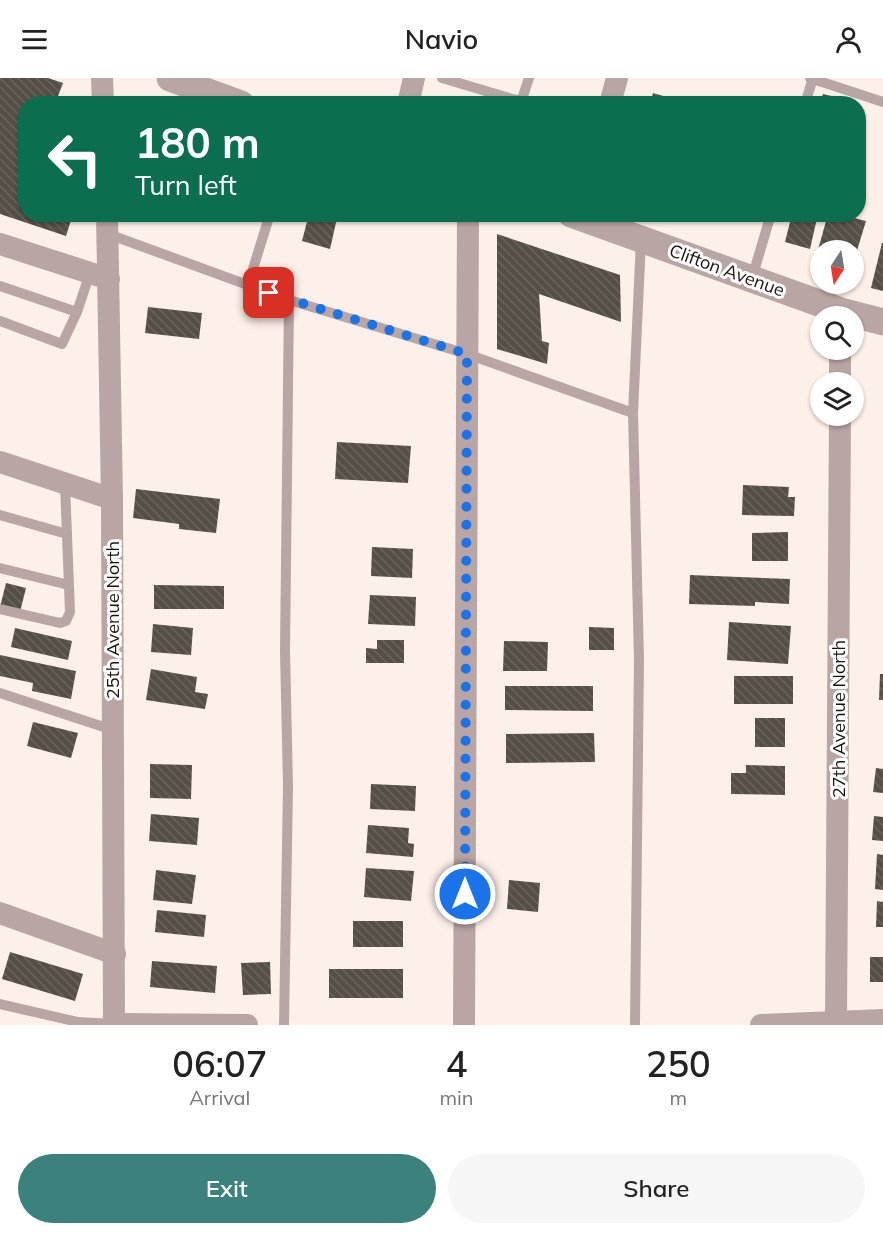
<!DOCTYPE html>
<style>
body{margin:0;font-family:Mulish,sans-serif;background:#f6f6f6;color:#222;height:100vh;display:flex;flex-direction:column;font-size:22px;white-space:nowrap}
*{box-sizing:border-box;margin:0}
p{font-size:20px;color:#767676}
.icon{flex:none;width:33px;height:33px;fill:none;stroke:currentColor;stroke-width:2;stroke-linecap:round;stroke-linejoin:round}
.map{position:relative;height:947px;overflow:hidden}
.side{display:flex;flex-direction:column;background:#fff;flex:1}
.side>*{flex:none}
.guide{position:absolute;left:18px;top:18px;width:848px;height:126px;border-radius:24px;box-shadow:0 2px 4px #0004;background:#0b6e4f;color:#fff;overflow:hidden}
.needle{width:39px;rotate:192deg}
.tools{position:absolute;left:810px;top:162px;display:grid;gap:12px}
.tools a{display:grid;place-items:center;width:54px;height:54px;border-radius:50%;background:#fff;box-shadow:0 2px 4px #0004;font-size:30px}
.pin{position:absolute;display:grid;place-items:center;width:51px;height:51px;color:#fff;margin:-26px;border-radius:12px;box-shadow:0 3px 9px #0006}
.me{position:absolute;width:66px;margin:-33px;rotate:0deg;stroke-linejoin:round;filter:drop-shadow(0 0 4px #0008)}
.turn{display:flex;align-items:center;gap:21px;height:126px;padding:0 18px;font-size:27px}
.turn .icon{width:78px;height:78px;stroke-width:2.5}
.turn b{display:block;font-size:42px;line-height:51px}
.eta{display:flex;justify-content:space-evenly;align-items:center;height:102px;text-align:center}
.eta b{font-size:36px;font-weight:600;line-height:42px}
.primary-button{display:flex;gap:12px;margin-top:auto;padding:12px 18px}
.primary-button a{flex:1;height:69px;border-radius:36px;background:#3b827c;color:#fff;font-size:24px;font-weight:600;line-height:69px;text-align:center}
.primary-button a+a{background:#f6f6f6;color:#222}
header{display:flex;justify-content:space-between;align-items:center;height:78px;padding:0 18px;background:#fff;font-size:27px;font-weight:600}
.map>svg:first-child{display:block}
</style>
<header><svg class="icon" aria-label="menu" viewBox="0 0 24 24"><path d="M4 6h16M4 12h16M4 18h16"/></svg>Navio<svg class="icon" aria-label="person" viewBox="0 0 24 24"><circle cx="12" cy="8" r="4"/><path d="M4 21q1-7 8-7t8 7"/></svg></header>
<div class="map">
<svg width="883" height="947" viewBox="0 0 883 947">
<defs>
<pattern id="building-back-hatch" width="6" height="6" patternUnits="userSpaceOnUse" patternTransform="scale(1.5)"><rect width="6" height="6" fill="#564f46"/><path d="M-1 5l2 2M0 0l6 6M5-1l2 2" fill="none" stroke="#6a645d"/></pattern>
</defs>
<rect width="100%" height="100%" fill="#fdf0e9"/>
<g fill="url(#building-back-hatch)">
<polygon points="0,0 48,0 63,5 55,26 26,26 26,136 73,136 66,158 0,136"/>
<polygon points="653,15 687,25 687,26 650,26"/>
<polygon points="823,16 849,22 848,26 820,26"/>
<polygon points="309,136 338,136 330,171 302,163"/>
<polygon points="792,136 818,136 810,171 785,164"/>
<polygon points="828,136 855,136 854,140 866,143 855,179 854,179 854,172 820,172 820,180 816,179"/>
<polygon points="497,156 620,197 621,244 539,216 542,263 549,265 547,286 497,271"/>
<polygon points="882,165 883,165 883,213 871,210"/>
<polygon points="148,229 202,235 199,261 145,255"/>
<polygon points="337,364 411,368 408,405 335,401"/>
<polygon points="743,407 789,409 788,419 795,419 794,438 742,437"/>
<polygon points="136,411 220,421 216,455 179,451 179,446 133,440"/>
<polygon points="788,454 788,483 752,483 752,455"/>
<polygon points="372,469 413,471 412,500 371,498"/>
<polygon points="690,497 790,501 789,526 755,524 755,528 689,526"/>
<polygon points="6,505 26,510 20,534 0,529"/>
<polygon points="154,507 224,508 224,531 154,531"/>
<polygon points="370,517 416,519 415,548 368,546"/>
<polygon points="729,544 791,548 788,586 727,582"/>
<polygon points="153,546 193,550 191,577 151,574"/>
<polygon points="589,549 614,550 614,572 589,572"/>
<polygon points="15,550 72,563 68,582 11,569"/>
<polygon points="377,562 404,562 404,585 366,585 366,570 377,571"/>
<polygon points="504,563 548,564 547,593 503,593"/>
<polygon points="0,577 76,593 71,621 32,613 33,605 0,598"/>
<polygon points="151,591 197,599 195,614 208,616 205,631 146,622"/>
<polygon points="880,596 883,596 883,622 879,622"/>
<rect x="734" y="598" width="59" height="28"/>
<polygon points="505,608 593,608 593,633 505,632"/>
<rect x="755" y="640" width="30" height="29"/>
<polygon points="33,644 78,655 71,680 27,668"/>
<polygon points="594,655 595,684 506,685 506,656"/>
<polygon points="150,686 192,687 191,721 150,720"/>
<polygon points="746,687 785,688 785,717 731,716 731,695 746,695"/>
<polygon points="876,690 883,691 883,715 873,714"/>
<polygon points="371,706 416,708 415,733 370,731"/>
<polygon points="151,736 199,740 197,767 149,763"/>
<polygon points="874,738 883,739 883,763 872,762"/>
<polygon points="368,747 409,750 408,765 414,766 413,779 366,775"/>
<polygon points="877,776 883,777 883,812 875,811"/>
<polygon points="366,790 414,793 411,823 364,819"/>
<polygon points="156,792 196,797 192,826 153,822"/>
<polygon points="509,802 540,805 538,834 507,831"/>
<polygon points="877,823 883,824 883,849 876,849"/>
<polygon points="157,832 206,837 204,859 155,854"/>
<rect x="353" y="843" width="50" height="26"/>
<polygon points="10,874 83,896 75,923 2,901"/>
<rect x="870" y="879" width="13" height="25"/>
<polygon points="152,883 217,888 215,915 150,909"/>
<polygon points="270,884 271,916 243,917 241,885"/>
<rect x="329" y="891" width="74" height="29"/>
</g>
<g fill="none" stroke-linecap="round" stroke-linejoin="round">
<g stroke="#b8a5a4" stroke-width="10">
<polyline points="442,0 516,22 522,21 529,0"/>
<polyline points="810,0 883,24"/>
<polyline points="805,26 813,0"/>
<polyline points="108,156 289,222 467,276 633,335"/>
<polyline points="752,200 771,136"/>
<polyline points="248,207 270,136"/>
<polyline points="0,208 77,234"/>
<polyline points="0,243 62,266 77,234 90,195"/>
<polyline points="0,437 67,456"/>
<polyline points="0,490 69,507"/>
<polyline points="0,531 60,545 66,543 70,534 65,406"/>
<polyline points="0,615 113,652"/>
<polyline points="0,926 78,944 114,946"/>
<polyline points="284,947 288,708 285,573 289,222"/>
<polyline points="635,947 639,582 633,335 641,162"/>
</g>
<g stroke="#b8a5a4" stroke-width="22">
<polyline points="102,0 103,26"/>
<polyline points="408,26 414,0"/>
<polyline points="610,26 617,0"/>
<polyline points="107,136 112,421 114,947"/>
<polyline points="0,166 109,201"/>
<polyline points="840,304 840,272"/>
<polyline points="0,384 112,421"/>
<polyline points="0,835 115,876"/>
<polyline points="836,944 840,338"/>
<polyline points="114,946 247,947"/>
<polyline points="464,947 468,136"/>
<polyline points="761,947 883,942"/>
</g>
<g stroke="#b8a5a4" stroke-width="27">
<polyline points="170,0 241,26"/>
<polyline points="571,136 841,233 883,244"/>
</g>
</g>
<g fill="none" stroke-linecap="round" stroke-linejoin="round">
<polyline stroke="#1a73e8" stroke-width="10" stroke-dasharray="0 18" points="269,215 467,276 465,816"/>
</g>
<g text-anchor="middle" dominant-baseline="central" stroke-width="6" stroke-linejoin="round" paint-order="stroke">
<g font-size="18" fill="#171310" stroke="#fff">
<text transform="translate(727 192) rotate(20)">Clifton Avenue</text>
<text transform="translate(112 542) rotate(-90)">25th Avenue North</text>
<text transform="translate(838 641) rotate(-90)">27th Avenue North</text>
</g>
</g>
</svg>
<div class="tools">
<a><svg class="needle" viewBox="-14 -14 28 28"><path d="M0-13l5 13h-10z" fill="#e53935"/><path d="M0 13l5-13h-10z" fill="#767676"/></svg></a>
<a><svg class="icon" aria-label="search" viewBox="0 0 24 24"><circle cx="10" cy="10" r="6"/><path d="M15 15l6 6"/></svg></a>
<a><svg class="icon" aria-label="layers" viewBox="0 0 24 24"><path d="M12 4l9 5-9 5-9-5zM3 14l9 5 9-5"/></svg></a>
</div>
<div class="pin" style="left:269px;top:215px;background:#d93025"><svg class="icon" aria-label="arrive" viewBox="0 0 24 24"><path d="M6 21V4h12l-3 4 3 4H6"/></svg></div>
<svg class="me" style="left:465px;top:816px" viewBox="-20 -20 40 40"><circle r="17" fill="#1a73e8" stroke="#fff" stroke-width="3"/><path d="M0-11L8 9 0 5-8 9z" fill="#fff"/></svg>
<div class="guide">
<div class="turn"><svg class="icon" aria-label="left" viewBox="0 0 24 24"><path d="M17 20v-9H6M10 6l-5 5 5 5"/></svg><div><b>180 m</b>Turn left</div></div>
</div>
</div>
<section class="side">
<div class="eta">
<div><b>06:07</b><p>Arrival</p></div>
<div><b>4</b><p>min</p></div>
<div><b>250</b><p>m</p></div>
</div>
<div class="primary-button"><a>Exit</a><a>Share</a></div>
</section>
